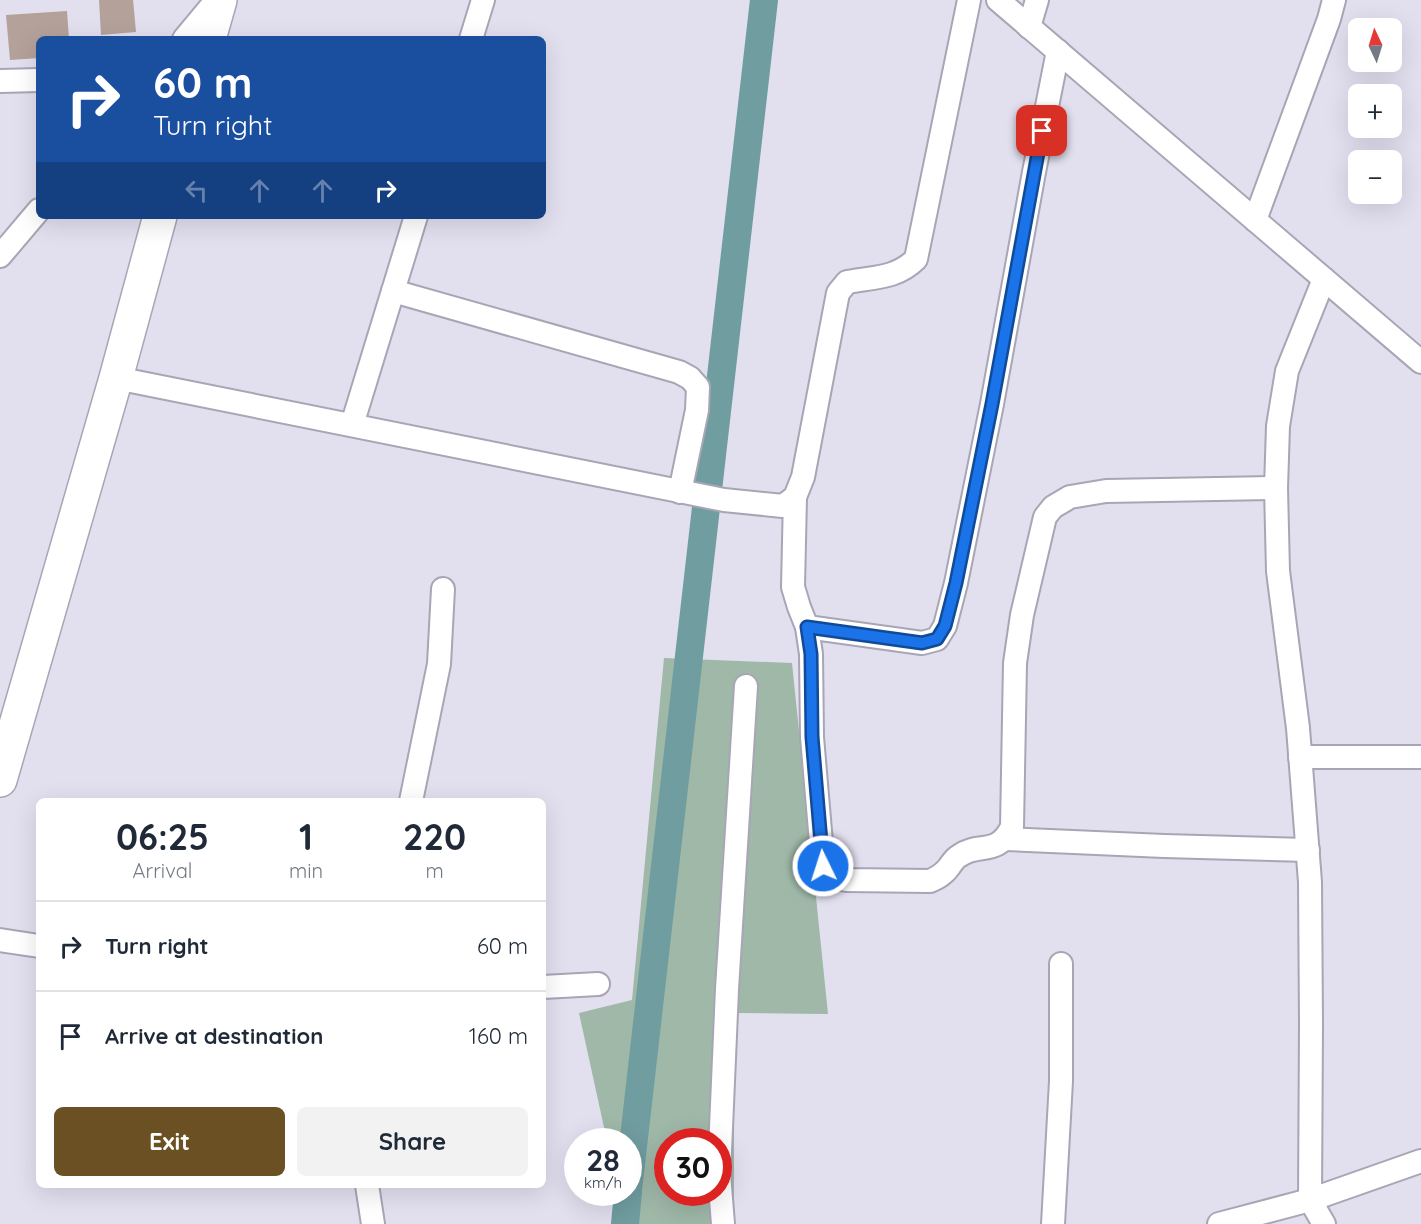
<!DOCTYPE html>
<meta charset="utf-8">
<style>
body{margin:0;font-family:Quicksand,sans-serif;background:#f2f2f3;color:#1f2937;height:100vh;display:flex;flex-direction:column;font-size:22px;white-space:nowrap}
*{box-sizing:border-box;margin:0}
p{font-size:20px;color:#747a83}
.icon{flex:none;width:33px;height:33px;fill:none;stroke:currentColor;stroke-width:2;stroke-linecap:round;stroke-linejoin:round}
.map{position:relative;flex:1;overflow:hidden}
.details{position:absolute;left:36px;top:798px;width:510px;height:390px;display:flex;flex-direction:column;background:#fff;border-radius:9px;box-shadow:0 6px 24px #0002}
.details>*{flex:none}
.top-card{position:absolute;left:36px;top:36px;width:510px;height:183px;border-radius:9px;box-shadow:0 6px 24px #0002;background:#1a4fa0;color:#fff;overflow:hidden}
.needle{width:39px;rotate:356deg}
.controls{position:absolute;left:1348px;top:18px;display:grid;gap:12px}
.controls a{display:grid;place-items:center;width:54px;height:54px;border-radius:9px;background:#fff;box-shadow:0 6px 24px #0002;font-size:30px}
.speed{position:absolute;left:564px;top:1128px;display:flex;gap:12px;font-size:30px;font-weight:700;text-align:center}
.speed>*{display:grid;place-content:center;width:78px;height:78px;border-radius:50%;background:#fff;box-shadow:0 6px 24px #0002;line-height:1}
.speed small{font-size:15px;font-weight:400}
.speed .limit{border:9px solid #d22;background:#fff;color:#111}
.pin{position:absolute;display:grid;place-items:center;width:51px;height:51px;color:#fff;margin:-26px;border-radius:12px;box-shadow:0 3px 9px #0006}
.me{position:absolute;width:66px;margin:-33px;rotate:356deg;stroke-linejoin:round;filter:drop-shadow(0 0 4px #0008)}
.turn{display:flex;align-items:center;gap:21px;height:126px;padding:0 18px;font-size:27px}
.turn .icon{width:78px;height:78px;stroke-width:2.5}
.turn b{display:block;font-size:42px;line-height:51px}
.lanes{display:flex;align-items:center;height:57px;padding:0 18px;background:#0003;justify-content:center;gap:30px;direction:ltr}
.lanes .off{opacity:.35}
.eta{display:flex;justify-content:space-evenly;align-items:center;height:102px;text-align:center}
.eta b{font-size:36px;font-weight:700;line-height:42px}
.action{display:flex;gap:12px;margin-top:auto;padding:12px 18px}
.action a{flex:1;height:69px;border-radius:9px;background:#6a5022;color:#fff;font-size:24px;font-weight:700;line-height:69px;text-align:center}
.action a+a{background:#f2f2f3;color:#1f2937}
ul{padding:0;list-style:none}
li{display:flex;align-items:center;gap:18px;height:90px;padding:0 18px;border-top:2px solid #e0e1e3}
li div{flex:1}
li b{display:block;font-size:22px}
li em{font-style:normal}
.map>svg:first-child{display:block}
</style>
<div class="map">
<svg width="1421" height="1224" viewBox="0 0 1421 1224">
<rect width="100%" height="100%" fill="#e2dfef"/>
<path fill="#9fb8a8" fill-rule="evenodd" d="M664 658 792 663 828 1014 734 1013V1224H625L618 1193 628 1192V1142L607 1141 579 1013 632 1000ZM668 1142H718V1192H668Z"/>
<g fill="none" stroke-linecap="round" stroke-linejoin="round">
<g stroke="#709da0" stroke-width="28">
<polyline points="628,1190 764,0"/>
<polyline points="625,1224 628,1192"/>
</g>
</g>
<g fill="#b3a19a">
<polygon points="99,0 133,0 136,32 101,35"/>
<polygon points="67,11 69,39 39,39 39,58 10,60 6,15"/>
</g>
<g fill="none" stroke-linecap="round" stroke-linejoin="round">
<defs>
<g id="minor">
<polyline points="998,0 1421,362"/>
<polyline points="1029,27 1037,0"/>
<polyline points="184,39 214,3"/>
<polyline points="471,39 483,0"/>
<polyline points="0,81 39,80"/>
<polyline points="1255,220 1329,19 1334,0"/>
<polyline points="0,256 39,210"/>
<polyline points="1324,279 1287,371 1278,426 1276,488 1278,571 1298,728 1310,882 1311,1024 1310,1200 1324,1224"/>
<polyline points="393,291 679,372 690,378 698,387 697,410 680,492"/>
<path d="M116 378 724 500 783 506 795 497 803 477 838 293 847 282C873 277 896 279 916 259L969 0"/>
<polyline points="352,425 416,216"/>
<path d="M795 497 793 587 799 607 807 627 811 654 812 737 823 866 830 874 846 880 930 881C939 877 944 874 949 867 952 863 955 858 959 856 979 841 996 858 1012 827L1015 663 1022 615 1045 517 1053 507 1070 497 1106 491 1276 488"/>
<polyline points="807,627 922,643 937,639 945,626 956,583 992,404 1034,172 1058,51"/>
<polyline points="1300,757 1421,757"/>
<polyline points="411,801 439,664 443,589"/>
<polyline points="1006,839 1164,846 1308,850"/>
<polyline points="0,940 39,946"/>
<polyline points="543,987 598,984"/>
<polyline points="367,1185 373,1224"/>
<polyline points="723,1224 719,1174 727,989 746,686"/>
<polyline points="1053,1224 1061,1081 1061,964"/>
<polyline points="1219,1224 1310,1200 1421,1161"/>
</g>
<g id="trunk">
<polyline points="209,39 220,0"/>
<polyline points="0,780 116,378 160,216"/>
</g>
</defs>
<use href="#minor" stroke="#a8a5b5" stroke-width="26"/>
<use href="#trunk" stroke="#a8a5b5" stroke-width="36"/>
<use href="#minor" stroke="#fff" stroke-width="22"/>
<use href="#trunk" stroke="#fff" stroke-width="33"/>
</g>
<g fill="none" stroke-linecap="round" stroke-linejoin="round">
<defs>
<polyline id="route" points="823,866 812,737 811,654 807,627 922,643 937,639 945,626 956,583 992,404 1042,131"/>
</defs>
<use href="#route" stroke="#114b97" stroke-width="15"/>
<use href="#route" stroke="#1a73e8" stroke-width="10"/>
</g>
</svg>
<div class="controls">
<a><svg class="needle" viewBox="-14 -14 28 28"><path d="M0-13l5 13h-10z" fill="#e53935"/><path d="M0 13l5-13h-10z" fill="#747a83"/></svg></a>
<a>+</a>
<a>−</a>
</div>
<div class="speed"><div>28<small>km/h</small></div><div class="limit">30</div></div>
<div class="pin" style="left:1042px;top:131px;background:#d93025"><svg class="icon" aria-label="arrive" viewBox="0 0 24 24"><path d="M6 21V4h12l-3 4 3 4H6"/></svg></div>
<svg class="me" style="left:823px;top:866px" viewBox="-20 -20 40 40"><circle r="17" fill="#1a73e8" stroke="#fff" stroke-width="3"/><path d="M0-11L8 9 0 5-8 9z" fill="#fff"/></svg>
<div class="top-card">
<div class="turn"><svg class="icon" aria-label="right" viewBox="0 0 24 24"><path d="M7 20v-9h11M14 6l5 5-5 5"/></svg><div><b>60 m</b>Turn right</div></div>
<div class="lanes"><svg class="icon off" aria-label="left" viewBox="0 0 24 24"><path d="M17 20v-9H6M10 6l-5 5 5 5"/></svg><svg class="icon off" aria-label="ahead" viewBox="0 0 24 24"><path d="M12 20V5M6 11l6-6 6 6"/></svg><svg class="icon off" aria-label="ahead" viewBox="0 0 24 24"><path d="M12 20V5M6 11l6-6 6 6"/></svg><svg class="icon" aria-label="right" viewBox="0 0 24 24"><path d="M7 20v-9h11M14 6l5 5-5 5"/></svg></div>
</div>
<section class="details">
<div class="eta">
<div><b>06:25</b><p>Arrival</p></div>
<div><b>1</b><p>min</p></div>
<div><b>220</b><p>m</p></div>
</div>
<ul>
<li><svg class="icon" aria-label="right" viewBox="0 0 24 24"><path d="M7 20v-9h11M14 6l5 5-5 5"/></svg><div><b>Turn right</b></div><em>60 m</em></li>
<li><svg class="icon" aria-label="arrive" viewBox="0 0 24 24"><path d="M6 21V4h12l-3 4 3 4H6"/></svg><div><b>Arrive at destination</b></div><em>160 m</em></li>
</ul>
<div class="action"><a>Exit</a><a>Share</a></div>
</section>
</div>
